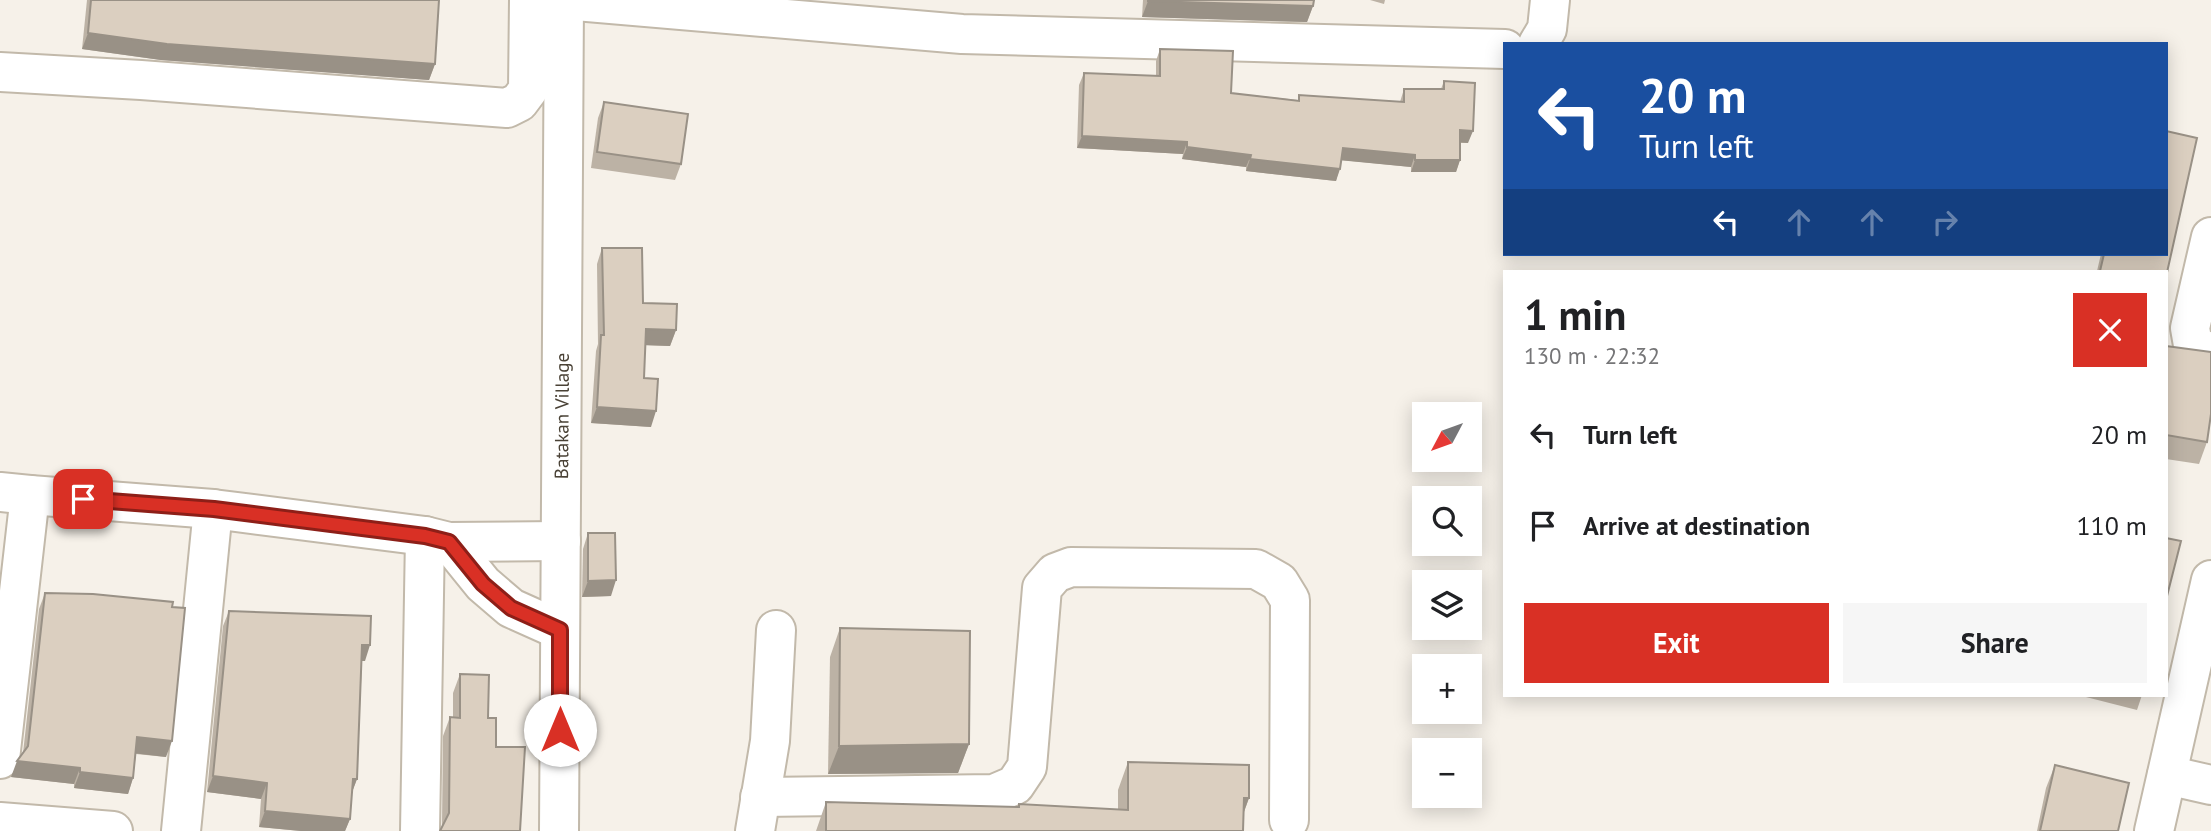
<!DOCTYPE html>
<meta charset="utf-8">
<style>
body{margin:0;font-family:"PT Sans",sans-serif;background:#f6f6f6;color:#202124;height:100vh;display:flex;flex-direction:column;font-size:26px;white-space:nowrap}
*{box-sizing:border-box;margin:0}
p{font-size:23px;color:#757577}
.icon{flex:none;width:38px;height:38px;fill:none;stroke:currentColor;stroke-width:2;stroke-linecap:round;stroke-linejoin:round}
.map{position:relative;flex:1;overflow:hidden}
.side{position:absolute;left:1503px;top:270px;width:665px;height:427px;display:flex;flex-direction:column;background:#fff;border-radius:0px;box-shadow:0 4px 18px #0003}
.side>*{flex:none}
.guide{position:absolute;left:1503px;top:42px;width:665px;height:214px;border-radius:0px;box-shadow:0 4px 18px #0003;background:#1a4fa0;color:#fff;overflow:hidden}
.needle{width:46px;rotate:229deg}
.fabs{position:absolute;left:1412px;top:402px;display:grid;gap:14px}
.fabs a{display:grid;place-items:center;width:70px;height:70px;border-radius:0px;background:#fff;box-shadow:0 4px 18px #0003;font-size:35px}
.pin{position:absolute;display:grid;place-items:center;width:60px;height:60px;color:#fff;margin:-30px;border-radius:14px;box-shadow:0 4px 10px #0006}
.me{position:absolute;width:77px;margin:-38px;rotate:0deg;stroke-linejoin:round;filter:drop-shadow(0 0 5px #0008)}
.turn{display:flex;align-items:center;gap:24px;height:147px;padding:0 21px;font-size:32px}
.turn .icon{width:91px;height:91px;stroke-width:2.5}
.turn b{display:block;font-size:49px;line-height:60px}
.lanes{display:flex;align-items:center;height:66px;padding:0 21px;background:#0003;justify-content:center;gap:35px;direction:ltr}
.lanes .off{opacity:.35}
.round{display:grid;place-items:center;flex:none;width:74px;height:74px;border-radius:0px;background:#f6f6f6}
.summary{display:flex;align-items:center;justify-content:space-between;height:119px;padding:0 21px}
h1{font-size:42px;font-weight:600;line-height:52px}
.action{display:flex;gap:14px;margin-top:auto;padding:14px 21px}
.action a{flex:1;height:80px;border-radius:0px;background:#d93025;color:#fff;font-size:28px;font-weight:600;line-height:80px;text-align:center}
.action a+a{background:#f6f6f6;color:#202124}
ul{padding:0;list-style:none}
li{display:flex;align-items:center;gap:21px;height:91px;padding:0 21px}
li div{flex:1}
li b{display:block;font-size:26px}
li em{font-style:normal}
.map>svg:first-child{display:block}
</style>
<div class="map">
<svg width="2211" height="831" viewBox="0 0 2211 831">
<rect width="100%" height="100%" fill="#f6f1e9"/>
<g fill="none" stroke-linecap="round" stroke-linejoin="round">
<defs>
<g id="minor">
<polyline points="564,0 962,34 1505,49"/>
<polyline points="1538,44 1547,29 1550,0"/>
<polyline points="0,72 141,80 507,108 519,102 528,90 529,0"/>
<polyline points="2211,237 2190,328 2193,345 2211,353"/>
<polyline points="0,492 30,495 0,759"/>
<polyline points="30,495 213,509 425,536 449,542 561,541"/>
<polyline points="449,542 483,584 511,608 560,630"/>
<polyline points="2167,775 2211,785"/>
<polyline points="760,797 994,794 1015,785 1027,767 1042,588 1055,573 1071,567 1256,569 1279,582 1290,600 1289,820"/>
<polyline points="0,822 113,831"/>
<polyline points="181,831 213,509"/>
<polyline points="420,831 425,536"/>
<path id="s1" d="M559 831 564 0"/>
<polyline points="755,831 770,741 776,630"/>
<polyline points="2154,831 2211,580"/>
</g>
</defs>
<use href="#minor" stroke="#c2b9aa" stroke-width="42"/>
<use href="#minor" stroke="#fff" stroke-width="38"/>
</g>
<g fill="#bcb2a5">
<polygon points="87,0 439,0 435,64 429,80 161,60 82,49"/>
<polygon points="1143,0 1314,0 1313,6 1307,22 1142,17"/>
<polygon points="1370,0 1385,0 1384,4"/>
<polygon points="1160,49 1231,93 1298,100 1299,95 1400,102 1404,89 1441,89 1444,81 1468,143 1460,143 1460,160 1456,172 1411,172 1411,167 1341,160 1336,181 1246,171 1246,167 1182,159 1183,154 1077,148 1079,85 1084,73 1156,76 1156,61"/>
<polygon points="604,102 681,164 675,180 591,168 598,118"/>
<polygon points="602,248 643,303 676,330 670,346 645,345 644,378 651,427 591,423 596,351 598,344 597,264"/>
<polygon points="2101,254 2166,254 2166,271 2097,271"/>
<polygon points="2166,346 2207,442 2199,464 2166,459"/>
<polygon points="588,533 611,596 582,597 583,549"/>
<polygon points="45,593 166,757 136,754 133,778 128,794 74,788 74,784 11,777 23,753 39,609"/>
<polygon points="229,611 365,661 362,661 357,779 352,792 350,819 345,831 301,831 259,827 261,799 207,792 223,626"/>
<polygon points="840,628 969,744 958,773 828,774 830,657"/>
<polygon points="460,674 488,718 520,831 440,831 442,826 443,736 450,717 453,717 453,693"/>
<polygon points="2078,695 2142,695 2137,710"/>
<polygon points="1128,762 1249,798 1244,812 1243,831 816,831 826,802 1018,807 1019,804 1118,810 1118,790"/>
<polygon points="2055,765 2118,831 2037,831 2046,788"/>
</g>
<g fill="#999186">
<polygon points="1148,1 1313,6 1307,22 1142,17"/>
<polygon points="88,33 435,64 429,80 161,60 82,49"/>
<polygon points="1460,130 1473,131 1468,143 1456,142"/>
<polygon points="1082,136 1187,142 1183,154 1077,148"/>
<polygon points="1187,147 1251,155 1246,167 1182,159"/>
<polygon points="1343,148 1415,155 1411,167 1338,160"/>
<polygon points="1250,159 1340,169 1336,181 1246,171"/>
<polygon points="1415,160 1460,160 1456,172 1411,172"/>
<polygon points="646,329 676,330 670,346 640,345"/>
<polygon points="597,407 656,411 651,427 591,423"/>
<polygon points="616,580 611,596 582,597 588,581"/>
<polygon points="362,645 370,645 365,661 356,661"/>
<polygon points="137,737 172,741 166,757 132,753"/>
<polygon points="969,744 958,773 828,774 839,746"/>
<polygon points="17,761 80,768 74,784 11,777"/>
<polygon points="80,772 133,778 128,794 74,788"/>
<polygon points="213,776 267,783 261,799 207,792"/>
<polygon points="353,779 357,779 351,795"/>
<polygon points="1244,798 1249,798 1239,825"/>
<polygon points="265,811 350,819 345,831 301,831 259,827"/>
</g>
<g fill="#dbcfc0" stroke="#999186" stroke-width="2">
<polygon points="91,0 439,0 435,64 167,44 88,33"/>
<polygon points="1148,0 1314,0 1313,6 1148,1"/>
<polygon points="1160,49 1233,51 1231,93 1299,101 1299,95 1404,102 1404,89 1444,89 1444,81 1475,83 1473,131 1460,130 1460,160 1415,160 1415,155 1343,148 1340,169 1250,159 1251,155 1187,147 1187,142 1082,136 1084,73 1160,76"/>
<polygon points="604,102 688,114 681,164 597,152"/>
<polygon points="2166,131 2197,138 2166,277 2166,271 2100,271 2104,254 2166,254"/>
<polygon points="602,248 642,248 643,303 677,304 676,330 646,329 644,378 658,379 656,411 597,407 601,335 604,335"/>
<polygon points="2166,346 2211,352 2211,414 2207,442 2166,435"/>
<polygon points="588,533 615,533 616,580 588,581"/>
<polygon points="2166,538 2181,541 2166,600"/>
<polygon points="45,593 93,594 173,602 172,607 185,608 172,741 137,737 133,778 80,772 80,768 17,761 28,746"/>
<polygon points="229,611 371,616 370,645 362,645 357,779 353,779 350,819 265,811 267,783 213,776"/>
<polygon points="840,628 970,631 969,744 839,746"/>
<polygon points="460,674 489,675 488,718 496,718 496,747 525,747 520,831 440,831 449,813 450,717 460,718"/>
<polygon points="1128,762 1249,765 1249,798 1244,798 1243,831 826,831 826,802 1019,807 1019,804 1128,810"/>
<polygon points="2055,765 2129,783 2118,831 2040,831"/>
</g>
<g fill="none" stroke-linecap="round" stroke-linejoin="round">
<defs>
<polyline id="route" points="83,499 214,509 425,536 449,542 483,584 511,608 560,630 560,730"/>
</defs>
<use href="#route" stroke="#8d1f18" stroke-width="18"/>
<use href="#route" stroke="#d93025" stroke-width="12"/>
</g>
<g text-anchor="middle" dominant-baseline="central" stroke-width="5" stroke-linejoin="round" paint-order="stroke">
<g font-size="19" fill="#4a4236" stroke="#fff">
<text stroke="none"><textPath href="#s1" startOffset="415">Batakan Village</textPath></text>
</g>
</g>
</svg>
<div class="fabs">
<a><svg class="needle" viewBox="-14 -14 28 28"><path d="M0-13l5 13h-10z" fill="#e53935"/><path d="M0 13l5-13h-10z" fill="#757577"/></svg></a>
<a><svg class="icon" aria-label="search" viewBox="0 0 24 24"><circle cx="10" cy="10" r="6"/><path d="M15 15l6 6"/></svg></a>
<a><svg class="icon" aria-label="layers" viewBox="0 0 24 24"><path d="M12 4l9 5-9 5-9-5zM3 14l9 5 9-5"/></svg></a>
<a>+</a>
<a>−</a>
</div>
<div class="pin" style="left:83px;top:499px;background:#d93025"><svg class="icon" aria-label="arrive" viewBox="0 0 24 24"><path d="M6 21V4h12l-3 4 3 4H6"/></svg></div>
<svg class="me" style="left:560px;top:730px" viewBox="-20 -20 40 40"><circle r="19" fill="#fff"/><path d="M0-13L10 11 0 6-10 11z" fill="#d93025"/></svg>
<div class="guide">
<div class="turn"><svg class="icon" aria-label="left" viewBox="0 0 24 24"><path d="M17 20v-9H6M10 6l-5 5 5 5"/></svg><div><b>20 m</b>Turn left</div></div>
<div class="lanes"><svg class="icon" aria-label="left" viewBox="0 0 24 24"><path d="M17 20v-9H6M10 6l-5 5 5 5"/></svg><svg class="icon off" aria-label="ahead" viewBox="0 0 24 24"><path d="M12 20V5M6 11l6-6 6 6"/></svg><svg class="icon off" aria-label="ahead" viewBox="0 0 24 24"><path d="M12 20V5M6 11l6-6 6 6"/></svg><svg class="icon off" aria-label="right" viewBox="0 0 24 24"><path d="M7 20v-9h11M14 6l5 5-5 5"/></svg></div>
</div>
<section class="side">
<div class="summary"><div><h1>1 min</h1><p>130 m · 22:32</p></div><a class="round" style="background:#d93025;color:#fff"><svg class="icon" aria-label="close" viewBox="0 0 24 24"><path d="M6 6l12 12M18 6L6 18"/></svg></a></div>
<ul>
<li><svg class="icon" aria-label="left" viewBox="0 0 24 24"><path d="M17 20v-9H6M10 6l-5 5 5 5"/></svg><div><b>Turn left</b></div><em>20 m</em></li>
<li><svg class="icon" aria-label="arrive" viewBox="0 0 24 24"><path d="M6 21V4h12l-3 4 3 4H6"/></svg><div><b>Arrive at destination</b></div><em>110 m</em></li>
</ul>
<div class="action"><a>Exit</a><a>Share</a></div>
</section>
</div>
